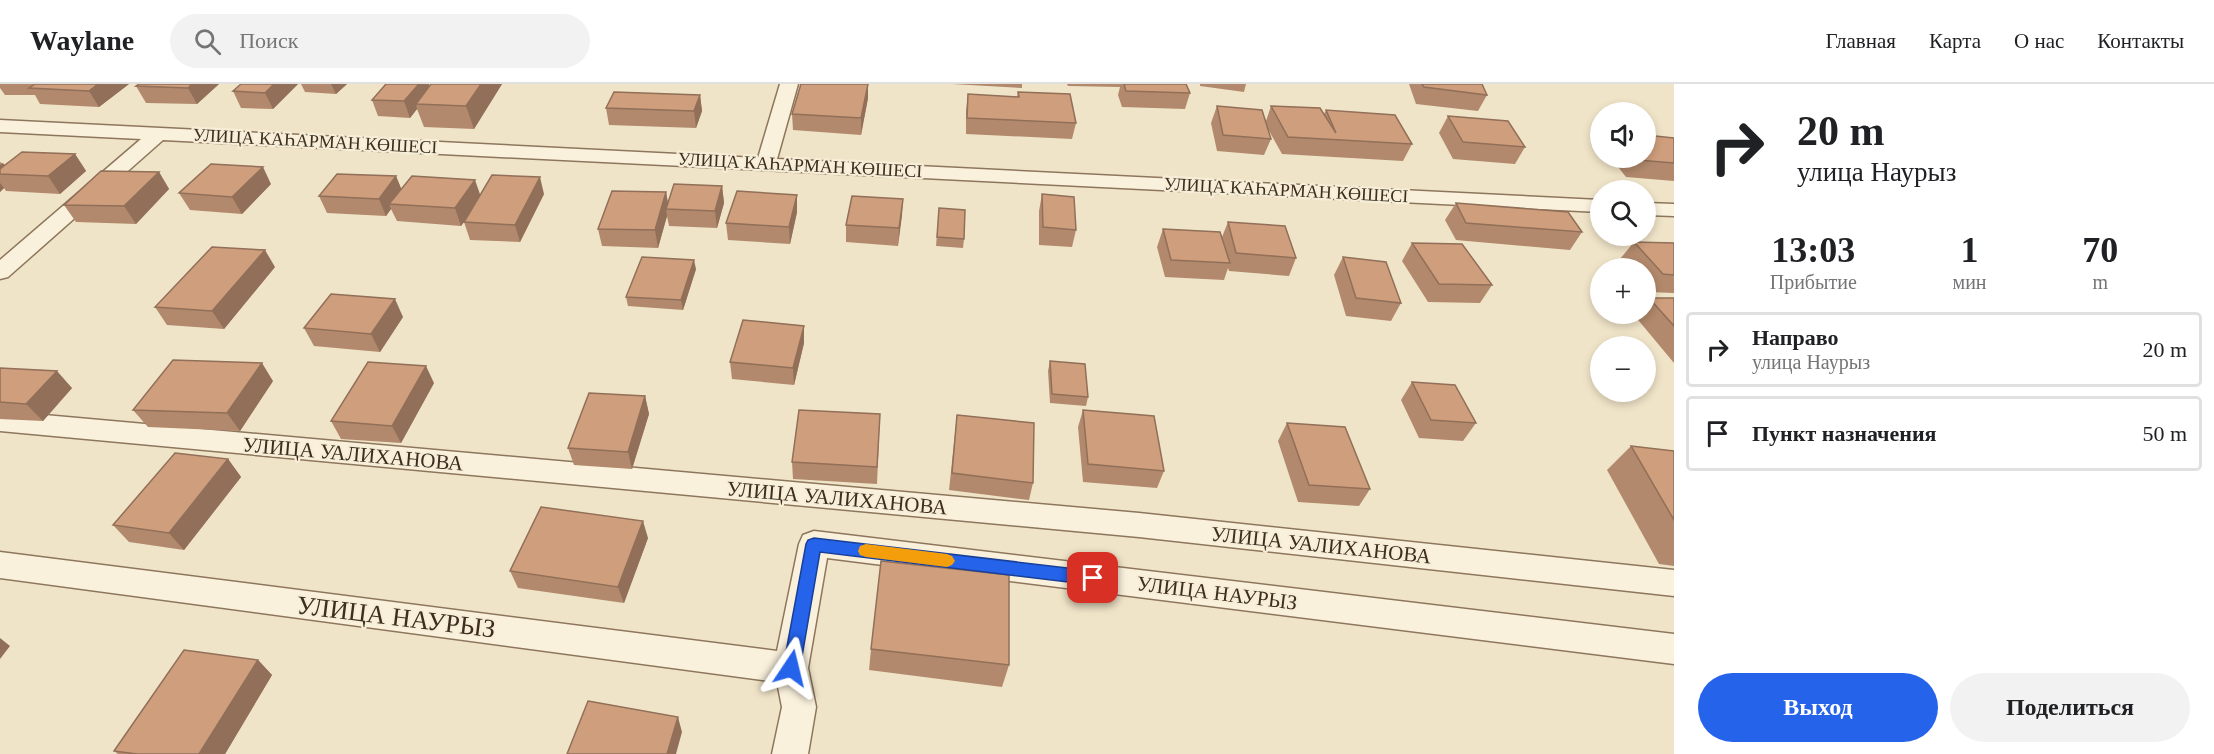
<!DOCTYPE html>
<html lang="ru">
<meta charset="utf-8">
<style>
body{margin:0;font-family:"Times New Roman",serif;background:#f2f2f2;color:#202124;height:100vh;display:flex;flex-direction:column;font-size:22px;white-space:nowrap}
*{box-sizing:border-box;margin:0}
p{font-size:20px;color:#757577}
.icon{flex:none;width:33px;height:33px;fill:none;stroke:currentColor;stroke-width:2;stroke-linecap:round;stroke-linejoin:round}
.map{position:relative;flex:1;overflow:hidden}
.side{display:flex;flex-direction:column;background:#fff;width:540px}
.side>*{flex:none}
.top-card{background:#fff;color:#202124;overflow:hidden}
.fabs{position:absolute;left:1590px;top:18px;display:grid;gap:12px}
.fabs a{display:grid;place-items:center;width:66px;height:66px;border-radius:50%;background:#fff;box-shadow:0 3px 9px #0003;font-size:30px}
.pin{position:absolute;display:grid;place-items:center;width:51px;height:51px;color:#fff;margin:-26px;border-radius:12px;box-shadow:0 3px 9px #0006}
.me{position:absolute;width:66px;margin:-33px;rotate:10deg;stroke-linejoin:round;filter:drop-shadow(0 0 4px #0008)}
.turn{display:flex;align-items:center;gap:21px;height:126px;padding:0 24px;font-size:27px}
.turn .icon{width:78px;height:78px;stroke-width:2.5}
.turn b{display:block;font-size:42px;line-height:51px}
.eta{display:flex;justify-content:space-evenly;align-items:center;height:102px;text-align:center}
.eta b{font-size:36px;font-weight:700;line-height:42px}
.primary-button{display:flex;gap:12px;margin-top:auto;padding:12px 24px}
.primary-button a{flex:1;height:69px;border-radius:36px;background:#2563eb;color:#fff;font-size:24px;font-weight:700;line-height:69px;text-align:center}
.primary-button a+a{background:#f2f2f2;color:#202124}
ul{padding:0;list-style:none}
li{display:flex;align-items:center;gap:18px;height:75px;margin:0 12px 9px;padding:0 12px;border:3px solid #e0e0e0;border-radius:6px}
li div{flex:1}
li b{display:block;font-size:22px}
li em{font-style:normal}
header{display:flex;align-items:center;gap:36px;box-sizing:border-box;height:84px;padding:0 30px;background:#fff;border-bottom:2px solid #e0e0e0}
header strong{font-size:28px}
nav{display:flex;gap:33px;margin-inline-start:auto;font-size:21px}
.search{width:420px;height:54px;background:#f2f2f2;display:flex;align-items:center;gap:15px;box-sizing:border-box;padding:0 21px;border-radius:33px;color:#757577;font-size:22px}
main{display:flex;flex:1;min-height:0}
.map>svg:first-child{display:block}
</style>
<header>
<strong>Waylane</strong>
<div class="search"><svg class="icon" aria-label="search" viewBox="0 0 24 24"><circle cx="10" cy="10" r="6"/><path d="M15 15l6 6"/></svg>Поиск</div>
<nav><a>Главная</a><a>Карта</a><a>О нас</a><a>Контакты</a></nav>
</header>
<main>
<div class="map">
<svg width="1674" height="670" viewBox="0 0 1674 670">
<rect width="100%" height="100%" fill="#f0e4c8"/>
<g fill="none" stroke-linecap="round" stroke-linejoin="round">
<defs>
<g id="minor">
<polygon points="780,0 798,0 777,75 1600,116 1600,128 163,56 8,193 0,195 0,176 141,55 0,48 0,36 758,74"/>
<polygon points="1646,119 1674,120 1674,132 1646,131"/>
<polygon points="0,327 1139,429 1674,486 1674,512 1139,453 0,347"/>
<polygon points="814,447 1674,550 1674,580 827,474 808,584 816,623 808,670 772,670 782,623 777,598 0,494 0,468 777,567 799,460 803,451"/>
</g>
</defs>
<use href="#minor" stroke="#8d765c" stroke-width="3"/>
<use href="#minor" fill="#faf1dc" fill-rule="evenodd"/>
</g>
<g fill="#b2896c">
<polygon points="0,0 129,0 99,23 40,20 35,11 5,11 0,4"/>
<polygon points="219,0 197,20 146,19 136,2"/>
<polygon points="241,0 298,0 273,25 241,24 233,7"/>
<polygon points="301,0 347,0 336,10 305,8"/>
<polygon points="429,0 429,2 431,0 502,0 474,45 424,43 417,25 410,34 378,32 372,16"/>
<polygon points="868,0 868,14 861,51 793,46 792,30"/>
<polygon points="952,0 1022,0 1022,4"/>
<polygon points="1067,0 1186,0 1190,9 1185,25 1122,23 1118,11 1120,3 1068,2"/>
<polygon points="1200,0 1246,0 1244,8 1200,2"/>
<polygon points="1409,0 1482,0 1487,11 1478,27 1416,20"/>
<polygon points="1018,8 1076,39 1072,55 966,50 966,27 968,10 1017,13"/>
<polygon points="700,11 702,27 696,44 609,41 606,24"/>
<polygon points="1217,22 1266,37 1271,22 1324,30 1326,26 1412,60 1403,77 1282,70 1267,43 1271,55 1264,71 1217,67 1211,39"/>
<polygon points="1448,32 1525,63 1515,80 1453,75 1439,49"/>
<polygon points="1674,54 1674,97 1626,93 1611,74 1646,74"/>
<polygon points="75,70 86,87 60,110 6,107 4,104 0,108 0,78 5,81"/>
<polygon points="159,88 169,105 136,140 76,138 64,121"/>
<polygon points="396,92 401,105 480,111 544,110 520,158 470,156 464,138 465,137 461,142 397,137 391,125 386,132 327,129 319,112"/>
<polygon points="271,100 242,130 190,126 179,109"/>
<polygon points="722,102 724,119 717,144 669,142 667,132 658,164 602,162 598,145 666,108 668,119"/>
<polygon points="1042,110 1076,146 1072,163 1039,161 1039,127"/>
<polygon points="797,111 797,128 790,160 728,156 726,139"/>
<polygon points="903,115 898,162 846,158 846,141"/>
<polygon points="1456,119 1582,148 1570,166 1456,156 1445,136"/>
<polygon points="939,124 964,155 963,164 936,162"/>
<polygon points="1228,138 1296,174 1289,192 1229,187 1228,184 1224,196 1165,193 1157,163 1163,145 1222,153"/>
<polygon points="1634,158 1674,159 1674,209 1648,208 1646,205 1646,184 1628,184 1620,175"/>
<polygon points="1412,159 1492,201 1480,219 1428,218 1402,177"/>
<polygon points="1343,173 1401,219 1391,237 1346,232 1334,191"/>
<polygon points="275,183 224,245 167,241 155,223"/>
<polygon points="696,185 683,226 628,222 626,213"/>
<polygon points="1649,214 1674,214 1674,279 1634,231 1635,230 1646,230 1646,217"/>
<polygon points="403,233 380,268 314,262 304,244"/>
<polygon points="804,259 794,301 732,295 730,278"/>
<polygon points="1050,277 1088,313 1086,322 1050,319 1048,287"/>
<polygon points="0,284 72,304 43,337 0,335"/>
<polygon points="273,297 240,347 148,343 133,326"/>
<polygon points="1412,298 1476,339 1463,357 1419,354 1401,316"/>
<polygon points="434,299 401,359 341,355 331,337"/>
<polygon points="645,312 649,330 632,385 574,381 568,364"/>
<polygon points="1083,326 1164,387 1157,404 1083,398 1078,343"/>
<polygon points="880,330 877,400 793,395 792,378"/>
<polygon points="957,331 1033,399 1029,416 949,406"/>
<polygon points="1287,339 1370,405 1359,422 1298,418 1278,357"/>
<polygon points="1631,362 1674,367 1674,482 1659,480 1607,386"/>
<polygon points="228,375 241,393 184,466 129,458 113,441"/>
<polygon points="648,454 624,519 518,504 510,487"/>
<polygon points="871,565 1009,581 1002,603 869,586"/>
<polygon points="258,576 272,591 225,670 118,670 114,667"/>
</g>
<g fill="#916f58">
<polygon points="98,0 129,0 99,23 89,7"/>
<polygon points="192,0 219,0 197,20 188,4"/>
<polygon points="274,0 298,0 273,25 265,9"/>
<polygon points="331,0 347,0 336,10"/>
<polygon points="419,0 429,0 432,8 416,20 417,25 410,34 404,17"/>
<polygon points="481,0 502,0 474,45 466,22"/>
<polygon points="868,0 868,14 861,51 861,34"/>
<polygon points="700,11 702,27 696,44 694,27"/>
<polygon points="75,70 86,87 60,110 48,92"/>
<polygon points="3,79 12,91 0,90 0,81"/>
<polygon points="263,83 271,100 242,130 232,113"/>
<polygon points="159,88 169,105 136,140 124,122"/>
<polygon points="396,92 403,109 389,120 391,125 386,132 379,115"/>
<polygon points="540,93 544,110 520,158 515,141"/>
<polygon points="475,96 481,113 461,142 455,124"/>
<polygon points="0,99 4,104 0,108"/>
<polygon points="722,102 724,119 717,144 715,127"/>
<polygon points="666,108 669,125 666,125 667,132 658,164 655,146"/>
<polygon points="797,111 797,128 790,160 789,143"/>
<polygon points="903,115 902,132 898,162 899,144"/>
<polygon points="265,166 275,183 224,245 212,227"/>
<polygon points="694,176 696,185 683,226 681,216"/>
<polygon points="395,215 403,233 380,268 371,250"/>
<polygon points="804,242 804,259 794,301 793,284"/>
<polygon points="262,279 273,297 240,347 227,329"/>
<polygon points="426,282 434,299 401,359 392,342"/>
<polygon points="57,287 72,304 43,337 26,320"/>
<polygon points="645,312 649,330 632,385 628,368"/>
<polygon points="228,375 241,393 184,466 169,449"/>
<polygon points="643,437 648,454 624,519 618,503"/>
<polygon points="0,554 10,562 0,575"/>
<polygon points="258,576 272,591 225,670 199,670"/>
<polygon points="678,633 682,648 676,670 667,670"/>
</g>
<g fill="#cf9f7d" stroke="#916f58" stroke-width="1.5">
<polygon points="35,0 98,0 89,7 29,4"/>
<polygon points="139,0 192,0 188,4 136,2"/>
<polygon points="241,0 274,0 265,9 233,7"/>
<polygon points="386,0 419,0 404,17 372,16"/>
<polygon points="431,0 481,0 466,22 416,20"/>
<polygon points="801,0 868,0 861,34 792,30"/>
<polygon points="1124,0 1186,0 1190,9 1126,7"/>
<polygon points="1422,0 1482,0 1487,11 1424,3"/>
<polygon points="614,8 700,11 694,27 606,24"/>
<polygon points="1018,8 1070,10 1076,39 967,34 968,10 1019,13"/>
<polygon points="1217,22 1262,26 1271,55 1223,51"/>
<polygon points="1271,22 1320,24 1336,49 1326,26 1395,31 1412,60 1288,53"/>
<polygon points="1448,32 1508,37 1525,63 1463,58"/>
<polygon points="1646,51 1674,54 1674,79 1638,76 1636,74 1646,74"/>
<polygon points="22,68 75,70 48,92 0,90 0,85"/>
<polygon points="211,80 263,83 232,113 179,109"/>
<polygon points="101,87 159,88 124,122 64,121"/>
<polygon points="337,90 396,92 379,115 319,112"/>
<polygon points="492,91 540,93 515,141 464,138"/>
<polygon points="412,92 475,96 455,124 389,120"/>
<polygon points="674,100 722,102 715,127 666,125"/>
<polygon points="612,107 666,108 655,146 598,145"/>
<polygon points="737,107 797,111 789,143 726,139"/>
<polygon points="1042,110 1074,113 1076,146 1043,143"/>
<polygon points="852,112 903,115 899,144 846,141"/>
<polygon points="1456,119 1568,128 1582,148 1466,139"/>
<polygon points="939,124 965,126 964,155 937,153"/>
<polygon points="1228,138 1285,142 1296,174 1236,169"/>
<polygon points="1163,145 1220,148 1230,179 1171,176"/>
<polygon points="1634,158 1674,159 1674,191 1663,190"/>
<polygon points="1412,159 1462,160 1492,201 1439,200"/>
<polygon points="212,163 265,166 212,227 155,223"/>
<polygon points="642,173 694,176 681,216 626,213"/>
<polygon points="1343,173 1386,178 1401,219 1356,214"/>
<polygon points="331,210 395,215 371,250 304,244"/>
<polygon points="1649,214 1674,214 1674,242"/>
<polygon points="743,236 804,242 793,284 730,278"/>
<polygon points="173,276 262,279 227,329 133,326"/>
<polygon points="1050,277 1085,280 1088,313 1052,310"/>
<polygon points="368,278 426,282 392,342 331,337"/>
<polygon points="0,284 57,287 26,320 0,318"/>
<polygon points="1412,298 1455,301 1476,339 1431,336"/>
<polygon points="589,309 645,312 628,368 568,364"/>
<polygon points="799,326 880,330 877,383 792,378"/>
<polygon points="1083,326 1154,332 1164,387 1088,380"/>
<polygon points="957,331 1034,339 1033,399 952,389"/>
<polygon points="1287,339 1345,343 1370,405 1309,401"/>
<polygon points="1631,362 1674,367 1674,436"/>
<polygon points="175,369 228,375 169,449 113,441"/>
<polygon points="541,423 643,437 618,503 510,487"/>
<polygon points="881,477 1009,491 1009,581 871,565"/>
<polygon points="184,566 258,576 199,670 137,670 114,667"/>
<polygon points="588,617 678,633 667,670 567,670"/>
</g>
<polygon fill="#2563eb" stroke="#184099" stroke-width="1.5" points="814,454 1093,487 1098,489 1101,494 1098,499 1093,501 820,468 800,584 797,590 791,592 785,590 783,584 806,460 808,456"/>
<polygon fill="#f59e0b" points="866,460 947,470 952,472 955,477 952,481 947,483 866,473 860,471 858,467 860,462"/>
<g text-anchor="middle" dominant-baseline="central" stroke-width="4.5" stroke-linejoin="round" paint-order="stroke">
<g font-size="18" fill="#3d2e20" stroke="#f7eed8">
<text transform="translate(315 57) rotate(3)">УЛИЦА КАҺАРМАН КӨШЕСІ</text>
<text transform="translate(800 81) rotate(3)">УЛИЦА КАҺАРМАН КӨШЕСІ</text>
<text transform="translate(1286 106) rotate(3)">УЛИЦА КАҺАРМАН КӨШЕСІ</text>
</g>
<g font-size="21" fill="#3d2e20" stroke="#f7eed8">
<text transform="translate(353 370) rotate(5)">УЛИЦА УАЛИХАНОВА</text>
<text transform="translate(837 414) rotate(5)">УЛИЦА УАЛИХАНОВА</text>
<text transform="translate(1321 461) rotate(6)">УЛИЦА УАЛИХАНОВА</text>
<text transform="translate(1217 509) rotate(7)">УЛИЦА НАУРЫЗ</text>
</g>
<g font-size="26" fill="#3d2e20" stroke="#f7eed8">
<text transform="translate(396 533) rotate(7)">УЛИЦА НАУРЫЗ</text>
</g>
</g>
</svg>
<div class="fabs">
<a><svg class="icon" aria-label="sound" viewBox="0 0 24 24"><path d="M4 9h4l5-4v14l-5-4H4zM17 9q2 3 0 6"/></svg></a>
<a><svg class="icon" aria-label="search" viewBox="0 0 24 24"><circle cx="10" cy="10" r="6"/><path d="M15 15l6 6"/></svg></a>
<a>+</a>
<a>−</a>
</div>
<div class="pin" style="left:1093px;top:494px;background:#d93025"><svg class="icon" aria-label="arrive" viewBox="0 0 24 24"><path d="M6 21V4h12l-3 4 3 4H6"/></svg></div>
<svg class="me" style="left:791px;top:584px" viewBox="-20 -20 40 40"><path d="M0-17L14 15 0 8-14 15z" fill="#2563eb" stroke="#fff" stroke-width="4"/></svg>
</div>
<section class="side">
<div class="top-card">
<div class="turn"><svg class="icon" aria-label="right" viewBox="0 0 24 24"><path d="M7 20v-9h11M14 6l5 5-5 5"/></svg><div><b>20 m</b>улица Наурыз</div></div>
</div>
<div class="eta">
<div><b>13:03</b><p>Прибытие</p></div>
<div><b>1</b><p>мин</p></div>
<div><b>70</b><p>m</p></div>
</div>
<ul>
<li><svg class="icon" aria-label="right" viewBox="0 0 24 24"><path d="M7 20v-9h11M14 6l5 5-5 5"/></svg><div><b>Направо</b><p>улица Наурыз</p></div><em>20 m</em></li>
<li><svg class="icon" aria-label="arrive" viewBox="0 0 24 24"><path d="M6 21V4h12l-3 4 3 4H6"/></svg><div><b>Пункт назначения</b></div><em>50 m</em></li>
</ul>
<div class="primary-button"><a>Выход</a><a>Поделиться</a></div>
</section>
</main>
